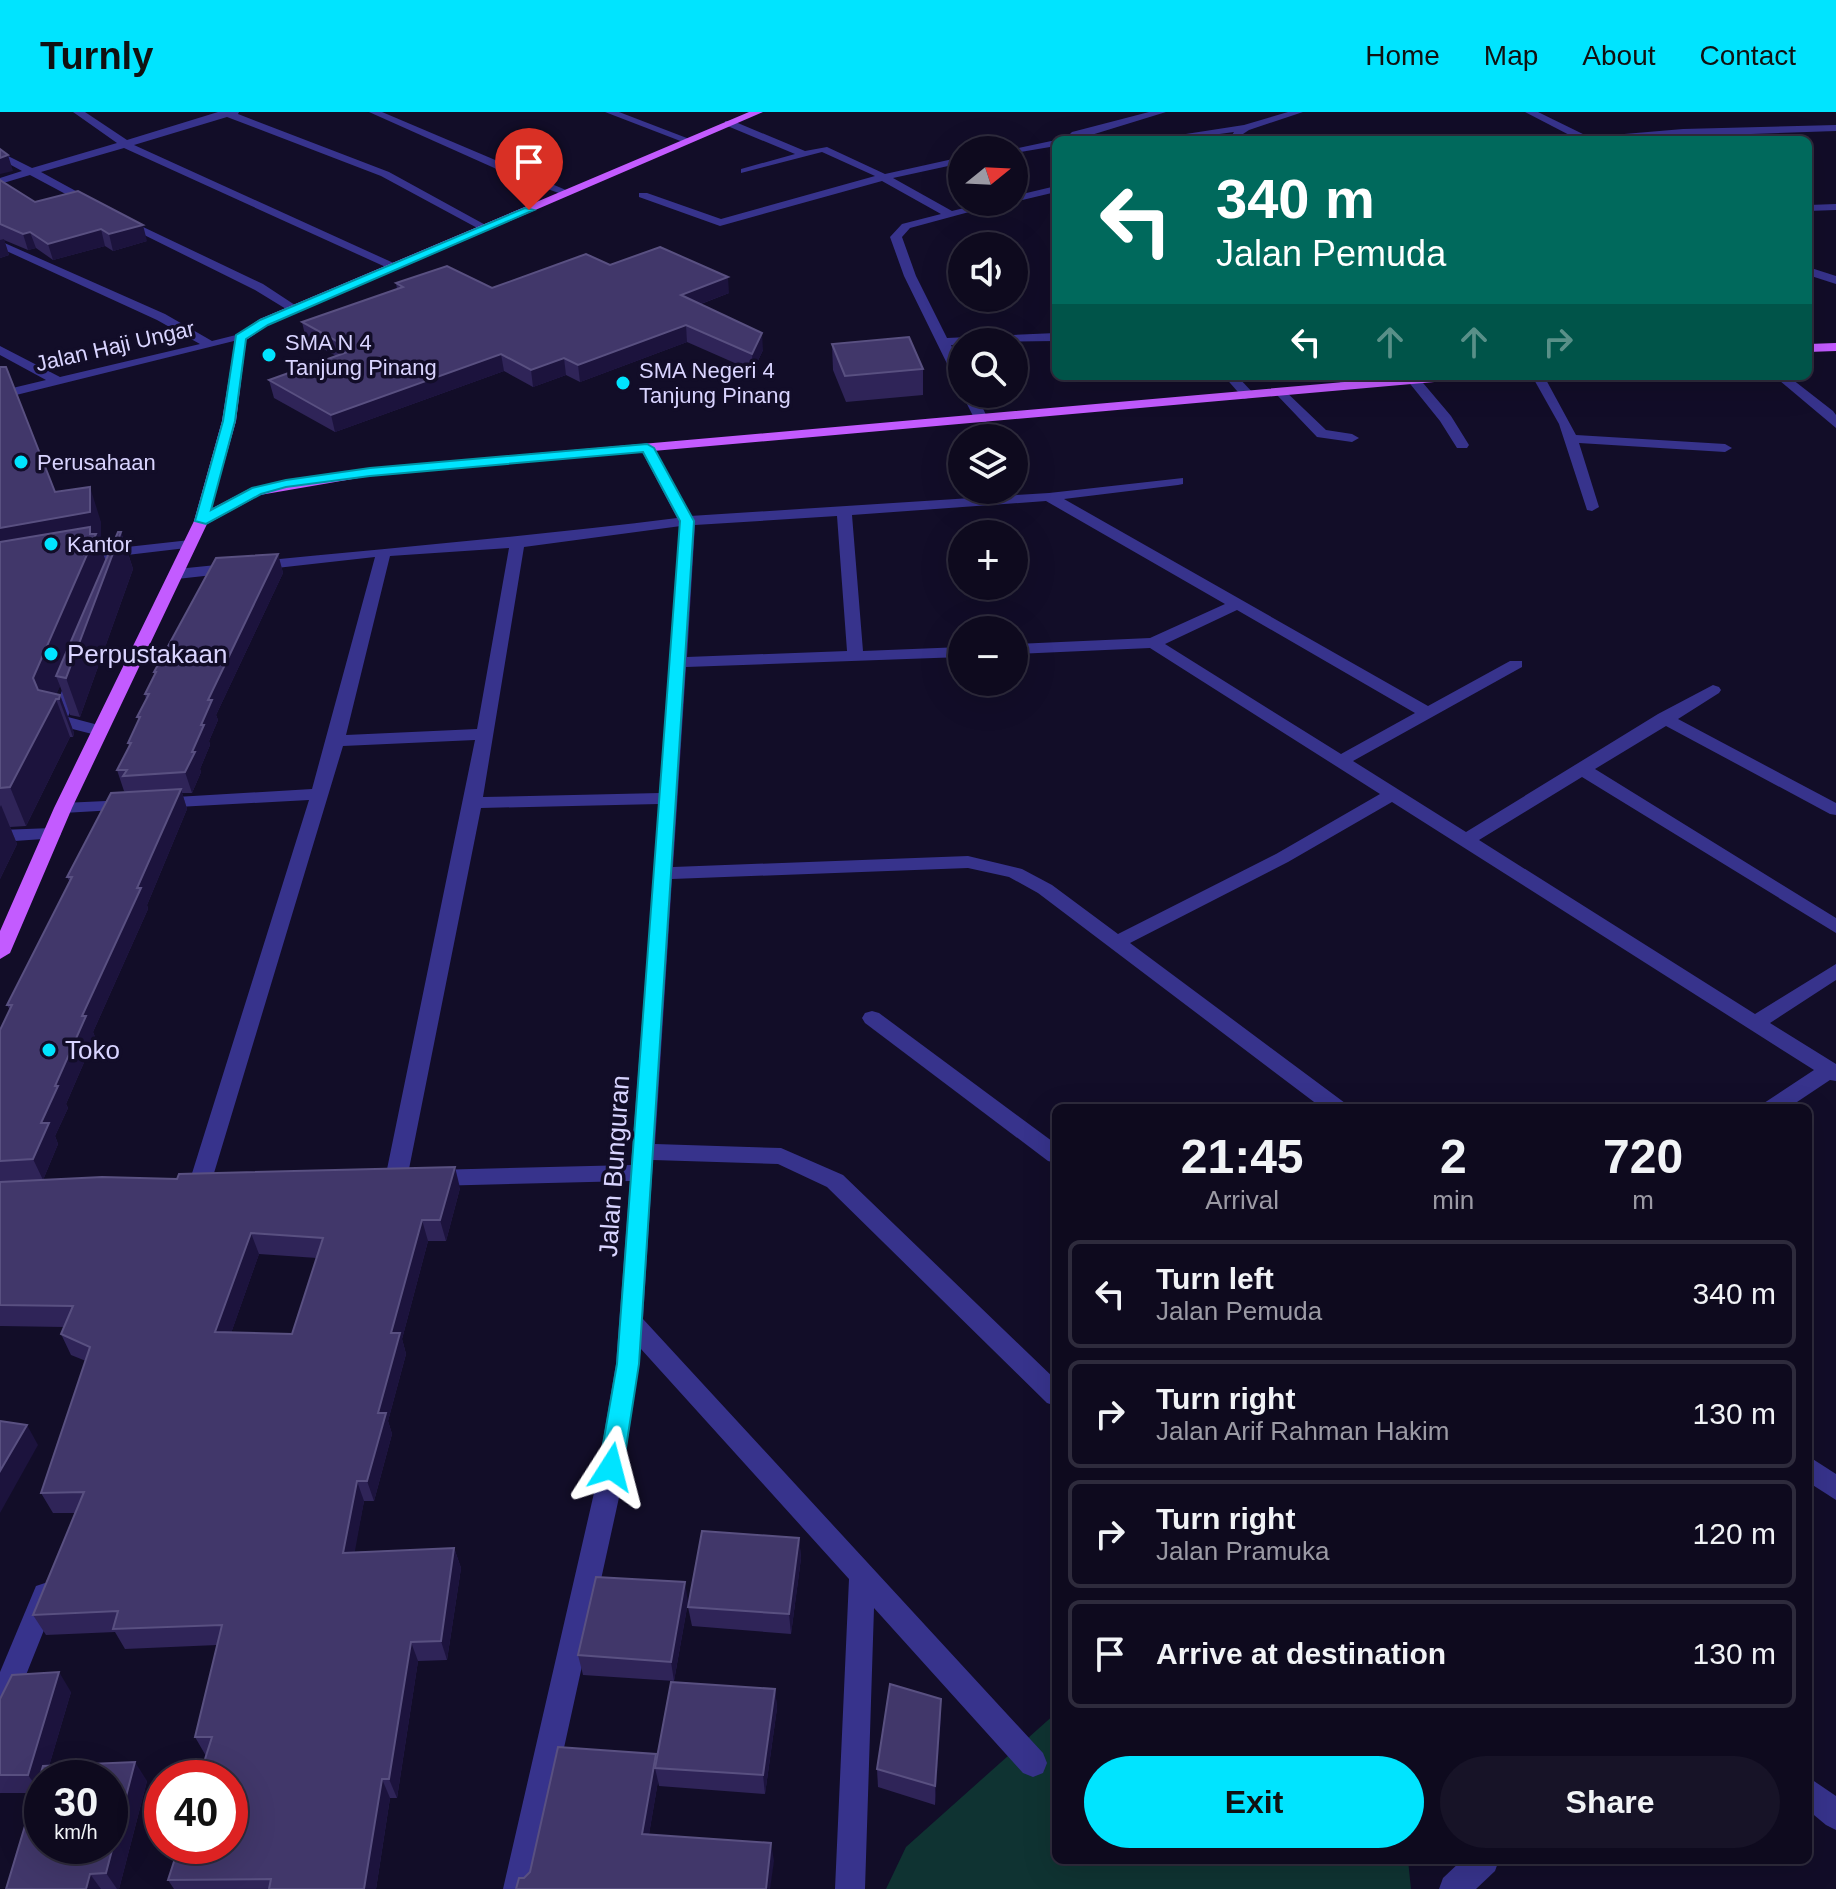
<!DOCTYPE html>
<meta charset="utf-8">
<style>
body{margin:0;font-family:Helvetica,sans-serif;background:#171327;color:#f1f3f6;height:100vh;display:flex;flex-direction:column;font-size:30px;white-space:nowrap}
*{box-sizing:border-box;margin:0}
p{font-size:26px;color:#9b9aa4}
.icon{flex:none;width:44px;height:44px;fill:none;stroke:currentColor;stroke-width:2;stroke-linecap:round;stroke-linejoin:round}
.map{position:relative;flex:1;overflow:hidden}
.panel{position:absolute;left:1052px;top:992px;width:760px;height:760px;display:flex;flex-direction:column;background:#0e0a1e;border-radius:12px;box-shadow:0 8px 32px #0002,0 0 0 2px #2e2b3c}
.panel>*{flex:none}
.top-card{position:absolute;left:1052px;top:24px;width:760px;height:244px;border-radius:12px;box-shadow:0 8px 32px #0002,0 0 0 2px #2e2b3c;background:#00695c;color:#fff;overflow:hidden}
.needle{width:52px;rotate:72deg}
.fabs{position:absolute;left:948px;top:24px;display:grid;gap:16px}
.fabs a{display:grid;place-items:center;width:80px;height:80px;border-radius:50%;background:#0e0a1e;box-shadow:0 8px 32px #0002,0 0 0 2px #2e2b3c;font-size:40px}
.speed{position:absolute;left:24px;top:1648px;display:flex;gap:16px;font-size:40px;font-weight:700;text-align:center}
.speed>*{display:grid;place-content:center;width:104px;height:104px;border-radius:50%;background:#0e0a1e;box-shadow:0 8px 32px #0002,0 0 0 2px #2e2b3c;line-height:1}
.speed small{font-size:20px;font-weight:400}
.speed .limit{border:12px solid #d22;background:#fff;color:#111}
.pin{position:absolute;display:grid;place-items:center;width:68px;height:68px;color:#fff;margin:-82px -34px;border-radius:50% 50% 50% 0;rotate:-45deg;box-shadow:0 0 8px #0007}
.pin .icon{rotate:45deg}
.me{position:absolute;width:88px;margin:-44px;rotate:9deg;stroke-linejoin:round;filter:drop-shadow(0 0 6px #0008)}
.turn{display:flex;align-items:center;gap:28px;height:168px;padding:0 32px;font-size:36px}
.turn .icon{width:104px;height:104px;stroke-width:2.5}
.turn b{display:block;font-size:56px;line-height:68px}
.lanes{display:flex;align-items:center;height:76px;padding:0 32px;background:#0003;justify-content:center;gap:40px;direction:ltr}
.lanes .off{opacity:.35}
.eta{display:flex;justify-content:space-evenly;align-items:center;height:136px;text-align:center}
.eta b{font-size:48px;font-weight:700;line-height:56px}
.primary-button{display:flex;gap:16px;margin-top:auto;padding:16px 32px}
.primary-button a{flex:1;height:92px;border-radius:48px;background:#00e4ff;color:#111;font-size:32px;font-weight:700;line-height:92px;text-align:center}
.primary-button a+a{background:#171327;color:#f1f3f6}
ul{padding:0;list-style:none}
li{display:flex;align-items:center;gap:24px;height:108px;margin:0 16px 12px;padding:0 16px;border:4px solid #2e2b3c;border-radius:12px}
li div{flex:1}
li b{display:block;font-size:30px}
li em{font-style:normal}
header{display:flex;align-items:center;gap:48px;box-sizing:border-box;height:112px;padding:0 40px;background:#00e4ff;color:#111}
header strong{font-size:38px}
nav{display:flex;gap:44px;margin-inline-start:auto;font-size:28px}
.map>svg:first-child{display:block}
</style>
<header>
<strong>Turnly</strong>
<nav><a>Home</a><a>Map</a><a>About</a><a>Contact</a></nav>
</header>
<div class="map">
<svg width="1836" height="1777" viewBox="0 0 1836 1777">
<rect width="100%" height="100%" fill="#120d28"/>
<polygon fill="#0f3332" points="1056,1601 1056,1748 1408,1748 1411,1777 886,1777 906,1735"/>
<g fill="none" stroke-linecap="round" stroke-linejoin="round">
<g fill="#37338c" fill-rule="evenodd">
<polygon points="73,0 85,0 127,28 218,0 239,0 238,2 389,60 491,116 481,118 381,64 227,5 134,33 398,153 398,157 390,157 124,36 41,60 96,90 96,94 88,94 30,63 0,72 0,66 22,59 0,47 0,40 32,56 117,31"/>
<polygon points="369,0 382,0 573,81 564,83 510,63"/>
<polygon points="605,0 619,0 692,28 683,30"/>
<polygon points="1149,0 1166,0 1075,28 1064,28 1072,20"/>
<polygon points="1288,0 1303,0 1249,18 1237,26 1232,23 1234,20 1176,28 1147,28 1244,13"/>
<polygon points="1525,0 1538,0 1589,25 1683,17 1836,13 1836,19 1579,28"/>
<polygon points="725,9 733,9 805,39 827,35 885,62 962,45 962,51 893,66 952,99 988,90 1006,90 910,116 902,125 916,164 947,226 1056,221 1056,229 962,230 962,233 951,233 962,256 962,273 957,272 904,164 890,125 902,112 941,102 882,69 720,114 639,85 639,81 647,81 721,107 875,64 822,40 741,61 741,57 795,42 725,13"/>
<polygon points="1056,28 1056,34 1014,41 1014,38 1009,38"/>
<polygon points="1056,74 1056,80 1014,90 1013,90 1014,84"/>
<polygon points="1836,92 1836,98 1808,99 1808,93"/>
<polygon points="120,104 263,172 301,197 291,200 255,178 116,109 114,107"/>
<polygon points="0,129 165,202 212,229 240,222 246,226 0,287 0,279 46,268 0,243 0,234 60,265 200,232 157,208 0,136"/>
<polygon points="1808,155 1836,164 1836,172 1808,163"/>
<polygon points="1224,264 1237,264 1256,284 1244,287"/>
<polygon points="1336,264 1348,264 1356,274 1344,277"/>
<polygon points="1532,264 1544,264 1576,323 1725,332 1732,336 1725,340 1579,331 1599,395 1592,399 1587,398 1559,312"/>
<polygon points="1774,264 1788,264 1833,299 1836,303 1836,316"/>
<polygon points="1408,265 1418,265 1451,304 1469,333 1467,336 1457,336 1440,309 1407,268"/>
<polygon points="1282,276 1326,318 1352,322 1359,326 1352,330 1317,325 1277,283 1277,277"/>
<polygon points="962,282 976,282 988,307 986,310 976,310"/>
<path d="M647 332 654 336 690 404 1049 381 1183 366V372L1178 373 1064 387 1428 594 1510 549H1522V555L1353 649 1466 720 1658 602 1713 573 1719 575 1721 578 1719 581 1678 607 1836 691V703L1830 702 1666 614 1595 657 1836 806V821L1582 665 1479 728 1755 902 1836 852V868L1770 911 1836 952V969L1830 968 1788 996H1761L1764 991 1814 958 1392 690 1288 750 1130 831 1345 991 1348 996H1322L1038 781 1009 765 968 756 672 767 655 1032 781 1036 843 1063 1056 1268V1294L1047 1291 827 1075 778 1052 653 1048 643 1207 1043 1641 1047 1651 1043 1661 1033 1665 1023 1661 874 1496 865 1777H835L849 1467 641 1237 620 1381 533 1777H503L594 1381 616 1252 630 1069 433 1074 425 1072 422 1066 425 1060 433 1058 631 1053 659 692 481 696 407 1067 404 1073 396 1075 388 1073 385 1067 475 628 343 634 211 1071 208 1077 200 1079 192 1077 189 1071 309 688 159 696 150 691 159 686 312 677 375 445 177 467 169 462 177 457C344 440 510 427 677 406L640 336ZM1046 389 1225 492 1150 526 1014 532V542L1150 536 1380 682 1276 742 1118 822 1052 773 1022 757 968 744 673 755 686 555 962 545V535L863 539 852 403ZM837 404 847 539 687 545 695 413ZM681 414 660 681 483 685 524 435ZM509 436 477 617 346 623 390 444ZM1237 498 1415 601 1341 642 1165 532Z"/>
<polygon points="190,428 195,429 195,435 127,443 79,454 71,449 74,446 127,435"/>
<polygon points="75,560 83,565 68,605 106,615 108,619 106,623 100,624 53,612 51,608 67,565"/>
<polygon points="127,688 136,693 133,697 63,701 54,696 63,691"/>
<polygon points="52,716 61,722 58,726 0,730 0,718"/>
<polygon points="872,899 879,901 1056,1032 1056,1051 1048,1049 865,911 862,906 865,901"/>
<polygon points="1808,1344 1836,1362 1836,1388 1808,1370"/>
<polygon points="45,1471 54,1474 58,1483 10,1603 0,1607 0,1560 36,1474"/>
<polygon points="1808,1665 1836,1684 1836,1718 1826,1713 1808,1698"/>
<polygon points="1462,1748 1499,1748 1495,1759 1476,1777 1439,1777 1443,1766"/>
</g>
<g fill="#c35bff" fill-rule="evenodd">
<polygon points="749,0 763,0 268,213 246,228 236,309 211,397 251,376 370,356 1413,264 1463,264 1457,268 370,364 260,383 207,412 72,696 10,841 0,847 0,819 54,696 194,409 222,309 236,223 260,207"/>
<polygon points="1836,231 1836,239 1808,240 1808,232"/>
</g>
</g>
<g fill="#2f2458" fill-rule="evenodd">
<polygon points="0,68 35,90 147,129 113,139 105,134 53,148 36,136 28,138 4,128 9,143 0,146"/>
<polygon points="610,153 729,181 701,192 763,238 753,259 687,230 580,270 566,263 533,275 504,259 335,320 274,286 269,268 336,244 306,227 302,210 397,177 396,171 492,176"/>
<polygon points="832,232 923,257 923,283 846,290 833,258"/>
<polygon points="0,255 55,380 101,410 101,436 106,449 121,420 133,457 80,605 70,603 60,574 56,582 60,583 74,621 73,625 70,625 26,714 10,715 17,732 0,767"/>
<path d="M278 442 283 461 216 603 218 608 209 629 210 633 200 657 201 660 192 681H182L187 697 147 793 148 797 93 920 95 925 66 992 68 996 55 1024 58 1032 43 1068 460 1076 446 1129H428L402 1227 406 1242 388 1309 392 1322 374 1389H364L354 1440 454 1436 461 1456 447 1548 418 1549 397 1686H390L376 1777H174L168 1768 206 1644 195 1625 217 1533 125 1537 115 1520 46 1523 33 1503 75 1401H53L41 1381 86 1249 71 1243 61 1222 64 1215 0 1214V918L10 898 7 893 70 770 67 765 128 680 124 679 117 658 129 634 128 631 139 609 137 605 146 587 145 582 155 564 154 560ZM259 1142 317 1146 292 1222 231 1221Z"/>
<polygon points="799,1426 801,1446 791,1522 692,1514 688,1495"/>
<polygon points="688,1490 674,1569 583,1563 578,1543"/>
<polygon points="775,1577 777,1596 765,1682 659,1674 658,1669 649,1722 774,1749 524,1766 656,1642 657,1648"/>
<polygon points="71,1580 49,1654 147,1669 119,1777 6,1777 35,1681 0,1681 0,1587"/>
<polygon points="941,1587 935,1693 878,1675 877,1657"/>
</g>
<g fill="#1c133d">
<polygon points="8,43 13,59 0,62 0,46"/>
<polygon points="143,113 147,129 113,139 109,122"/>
<polygon points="101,117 105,134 53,148 48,132"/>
<polygon points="30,120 36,136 28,138 23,122"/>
<polygon points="4,127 9,143 0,146 0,128"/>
<polygon points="728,165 729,181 682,199 681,183"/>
<polygon points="686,213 687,230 580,270 578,253"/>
<polygon points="762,221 763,238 753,259 752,242"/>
<polygon points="501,242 504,259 335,320 331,303"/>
<polygon points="564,246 566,263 533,275 531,258"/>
<polygon points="90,375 101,410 101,436 108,456 121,420 133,457 80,605 66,566 56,564 60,574 48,602 56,587 70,625 26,714 10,675 0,454 0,416"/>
<polygon points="278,442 283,461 216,603 218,608 209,629 210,633 200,657 201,660 192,681 185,660 208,588"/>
<polygon points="60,583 74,621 73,625 59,587"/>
<polygon points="181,677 187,697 147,793 148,797 93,920 95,925 66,992 68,996 55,1024 58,1032 43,1068 33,1047 41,1011 82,904"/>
<polygon points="1,693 17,732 0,767 0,695"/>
<polygon points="455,1055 460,1076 446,1129 440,1108"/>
<polygon points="422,1108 428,1129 402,1227 406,1242 388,1309 392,1322 374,1389 367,1369 391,1221"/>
<polygon points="251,1121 259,1142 224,1241 215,1220"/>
<polygon points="27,1313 38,1333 0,1401 0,1359"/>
<polygon points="357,1369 364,1389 351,1461 343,1441"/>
<polygon points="799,1426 801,1446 791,1522 789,1502"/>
<polygon points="454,1436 461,1456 447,1548 441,1529"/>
<polygon points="685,1470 688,1490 674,1569 671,1550"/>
<polygon points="411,1530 418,1549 397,1686 389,1667"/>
<polygon points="59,1560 71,1580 41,1681 28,1663"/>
<polygon points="775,1577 777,1596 765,1682 763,1663"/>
<polygon points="941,1587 941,1606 935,1693 935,1674"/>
<polygon points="656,1642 658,1656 655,1656 658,1669 646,1740 642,1722"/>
<polygon points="135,1650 147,1669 119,1777 117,1777 106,1761"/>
<polygon points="382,1667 390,1686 376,1777 364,1777"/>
<polygon points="771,1731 774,1749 770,1777 766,1777"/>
<polygon points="90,1762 101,1777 86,1777"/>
</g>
<g fill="#41376a" stroke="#595081" stroke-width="2" fill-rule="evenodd">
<polygon points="0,37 8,43 0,46"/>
<polygon points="0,68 35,90 78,79 143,113 109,122 101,117 48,132 30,120 23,122 0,112"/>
<polygon points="660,135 728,165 681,183 762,221 752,242 686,213 578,253 564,246 531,258 501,242 331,303 269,268 353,238 302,210 403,175 396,171 447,154 492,176 586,142 610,153"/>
<polygon points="909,225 923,257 845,264 832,232"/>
<polygon points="0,255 6,255 55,380 90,375 90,400 0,416"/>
<polygon points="90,415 90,422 96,422 33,566 38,578 60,583 59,587 56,587 10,675 0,676 0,430"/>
<polygon points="118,420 121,420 66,566 56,564"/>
<polygon points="278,442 208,588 212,588 201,613 204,613 192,640 195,640 185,660 123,664 127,658 117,658 131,631 128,631 140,605 137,605 149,582 145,582 156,560 154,560 216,446"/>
<polygon points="181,677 137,776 141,776 82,904 86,904 55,974 58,974 41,1011 49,1011 33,1047 0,1049 0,918 12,893 7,893 72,765 67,765 111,681"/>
<path d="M455 1055 440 1108H422L391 1221H400L378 1301H386L367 1369H357L343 1441 454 1436 441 1529 411 1530 389 1667H382L364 1777H269L271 1767 168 1768 179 1734H230V1666H199L212 1625H195L222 1513 113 1517 118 1499 33 1503 84 1380 41 1381 90 1235 61 1222 73 1194 0 1193V1070L102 1065 177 1067 179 1062ZM251 1121 323 1126 292 1222 215 1220Z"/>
<polygon points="0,1309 27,1313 0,1359"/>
<polygon points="702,1419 799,1426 789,1502 688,1495"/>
<polygon points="596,1465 685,1470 671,1550 578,1543"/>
<polygon points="59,1560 28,1663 0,1663 0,1587 12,1563"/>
<polygon points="671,1570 775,1577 763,1663 655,1656"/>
<polygon points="890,1572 941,1587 935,1674 877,1657"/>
<polygon points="558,1635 656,1642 642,1722 771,1731 766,1777 516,1777 519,1766 524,1766 530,1760"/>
<path d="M135 1650 106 1761 90 1762 86 1777H6L43 1654ZM42 1666H110V1734H42Z"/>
</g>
<polygon fill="#00e4ff" stroke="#0094a6" stroke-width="2" points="525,96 534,98 268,213 246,227 235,309 211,398 252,376 286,368 370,356 647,332 654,336 694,409 639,1252 623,1355 619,1362 611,1365 603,1362 599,1355 617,1252 680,409 643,340 370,364 286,375 261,382 206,412 195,409 223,309 236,223 260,208"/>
<g fill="#00e4ff" stroke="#120d28" stroke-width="3">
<circle cx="269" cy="243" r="8"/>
<circle cx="623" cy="271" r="8"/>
<circle cx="21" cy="350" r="8"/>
<circle cx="51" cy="432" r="8"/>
<circle cx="51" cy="542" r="8"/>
<circle cx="49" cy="938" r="8"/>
</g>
<g text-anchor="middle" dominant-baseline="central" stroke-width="7" stroke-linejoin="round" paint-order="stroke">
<g font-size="22" fill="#d9d4ff" stroke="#120d28" text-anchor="start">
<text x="285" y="230">SMA N 4<tspan x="285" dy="25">Tanjung Pinang</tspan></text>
<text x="639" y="258">SMA Negeri 4<tspan x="639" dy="25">Tanjung Pinang</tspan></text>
<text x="37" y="350">Perusahaan</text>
<text x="67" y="432">Kantor</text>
</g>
<g font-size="22" fill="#d9d4ff" stroke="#120d28">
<text transform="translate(115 234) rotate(-13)">Jalan Haji Ungar</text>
</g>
<g font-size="26" fill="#d9d4ff" stroke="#120d28" text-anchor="start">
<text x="67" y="542">Perpustakaan</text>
<text x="65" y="938">Toko</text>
</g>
<g font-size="26" fill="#d9d4ff" stroke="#120d28">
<text transform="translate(614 1054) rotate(-86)">Jalan Bunguran</text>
</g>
</g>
</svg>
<div class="fabs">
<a><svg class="needle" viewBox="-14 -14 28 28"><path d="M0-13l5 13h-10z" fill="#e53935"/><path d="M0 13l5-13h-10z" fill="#9b9aa4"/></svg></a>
<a><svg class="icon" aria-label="sound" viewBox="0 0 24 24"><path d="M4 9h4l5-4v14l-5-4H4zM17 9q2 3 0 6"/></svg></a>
<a><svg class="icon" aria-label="search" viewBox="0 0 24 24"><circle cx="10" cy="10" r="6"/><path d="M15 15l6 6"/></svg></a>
<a><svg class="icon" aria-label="layers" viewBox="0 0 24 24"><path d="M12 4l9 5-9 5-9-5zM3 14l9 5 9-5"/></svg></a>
<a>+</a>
<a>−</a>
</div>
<div class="speed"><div>30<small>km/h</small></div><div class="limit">40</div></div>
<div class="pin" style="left:529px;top:98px;background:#d93025"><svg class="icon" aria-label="arrive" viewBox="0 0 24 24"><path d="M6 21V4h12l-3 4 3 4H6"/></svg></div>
<svg class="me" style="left:611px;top:1355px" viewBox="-20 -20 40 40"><path d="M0-17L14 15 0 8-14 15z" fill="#00e4ff" stroke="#fff" stroke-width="4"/></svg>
<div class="top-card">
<div class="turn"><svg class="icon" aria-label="left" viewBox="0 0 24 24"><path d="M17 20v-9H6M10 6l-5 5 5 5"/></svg><div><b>340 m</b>Jalan Pemuda</div></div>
<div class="lanes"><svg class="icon" aria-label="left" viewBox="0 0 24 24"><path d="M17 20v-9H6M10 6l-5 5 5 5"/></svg><svg class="icon off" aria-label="ahead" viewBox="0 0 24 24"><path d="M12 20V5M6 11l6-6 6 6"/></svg><svg class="icon off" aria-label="ahead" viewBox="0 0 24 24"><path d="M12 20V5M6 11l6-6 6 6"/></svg><svg class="icon off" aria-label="right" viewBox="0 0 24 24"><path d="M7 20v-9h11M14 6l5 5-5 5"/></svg></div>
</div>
<section class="panel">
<div class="eta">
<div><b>21:45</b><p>Arrival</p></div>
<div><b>2</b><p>min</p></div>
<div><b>720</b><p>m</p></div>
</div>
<ul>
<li><svg class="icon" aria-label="left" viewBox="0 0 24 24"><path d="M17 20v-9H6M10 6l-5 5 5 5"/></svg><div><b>Turn left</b><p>Jalan Pemuda</p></div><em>340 m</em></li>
<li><svg class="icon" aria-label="right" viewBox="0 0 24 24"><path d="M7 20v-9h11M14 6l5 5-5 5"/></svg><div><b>Turn right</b><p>Jalan Arif Rahman Hakim</p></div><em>130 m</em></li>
<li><svg class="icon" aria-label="right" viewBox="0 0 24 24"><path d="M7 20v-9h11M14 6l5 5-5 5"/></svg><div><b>Turn right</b><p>Jalan Pramuka</p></div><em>120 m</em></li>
<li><svg class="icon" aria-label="arrive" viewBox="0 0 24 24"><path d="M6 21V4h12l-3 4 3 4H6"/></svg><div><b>Arrive at destination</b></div><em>130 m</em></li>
</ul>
<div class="primary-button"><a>Exit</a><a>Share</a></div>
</section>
</div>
